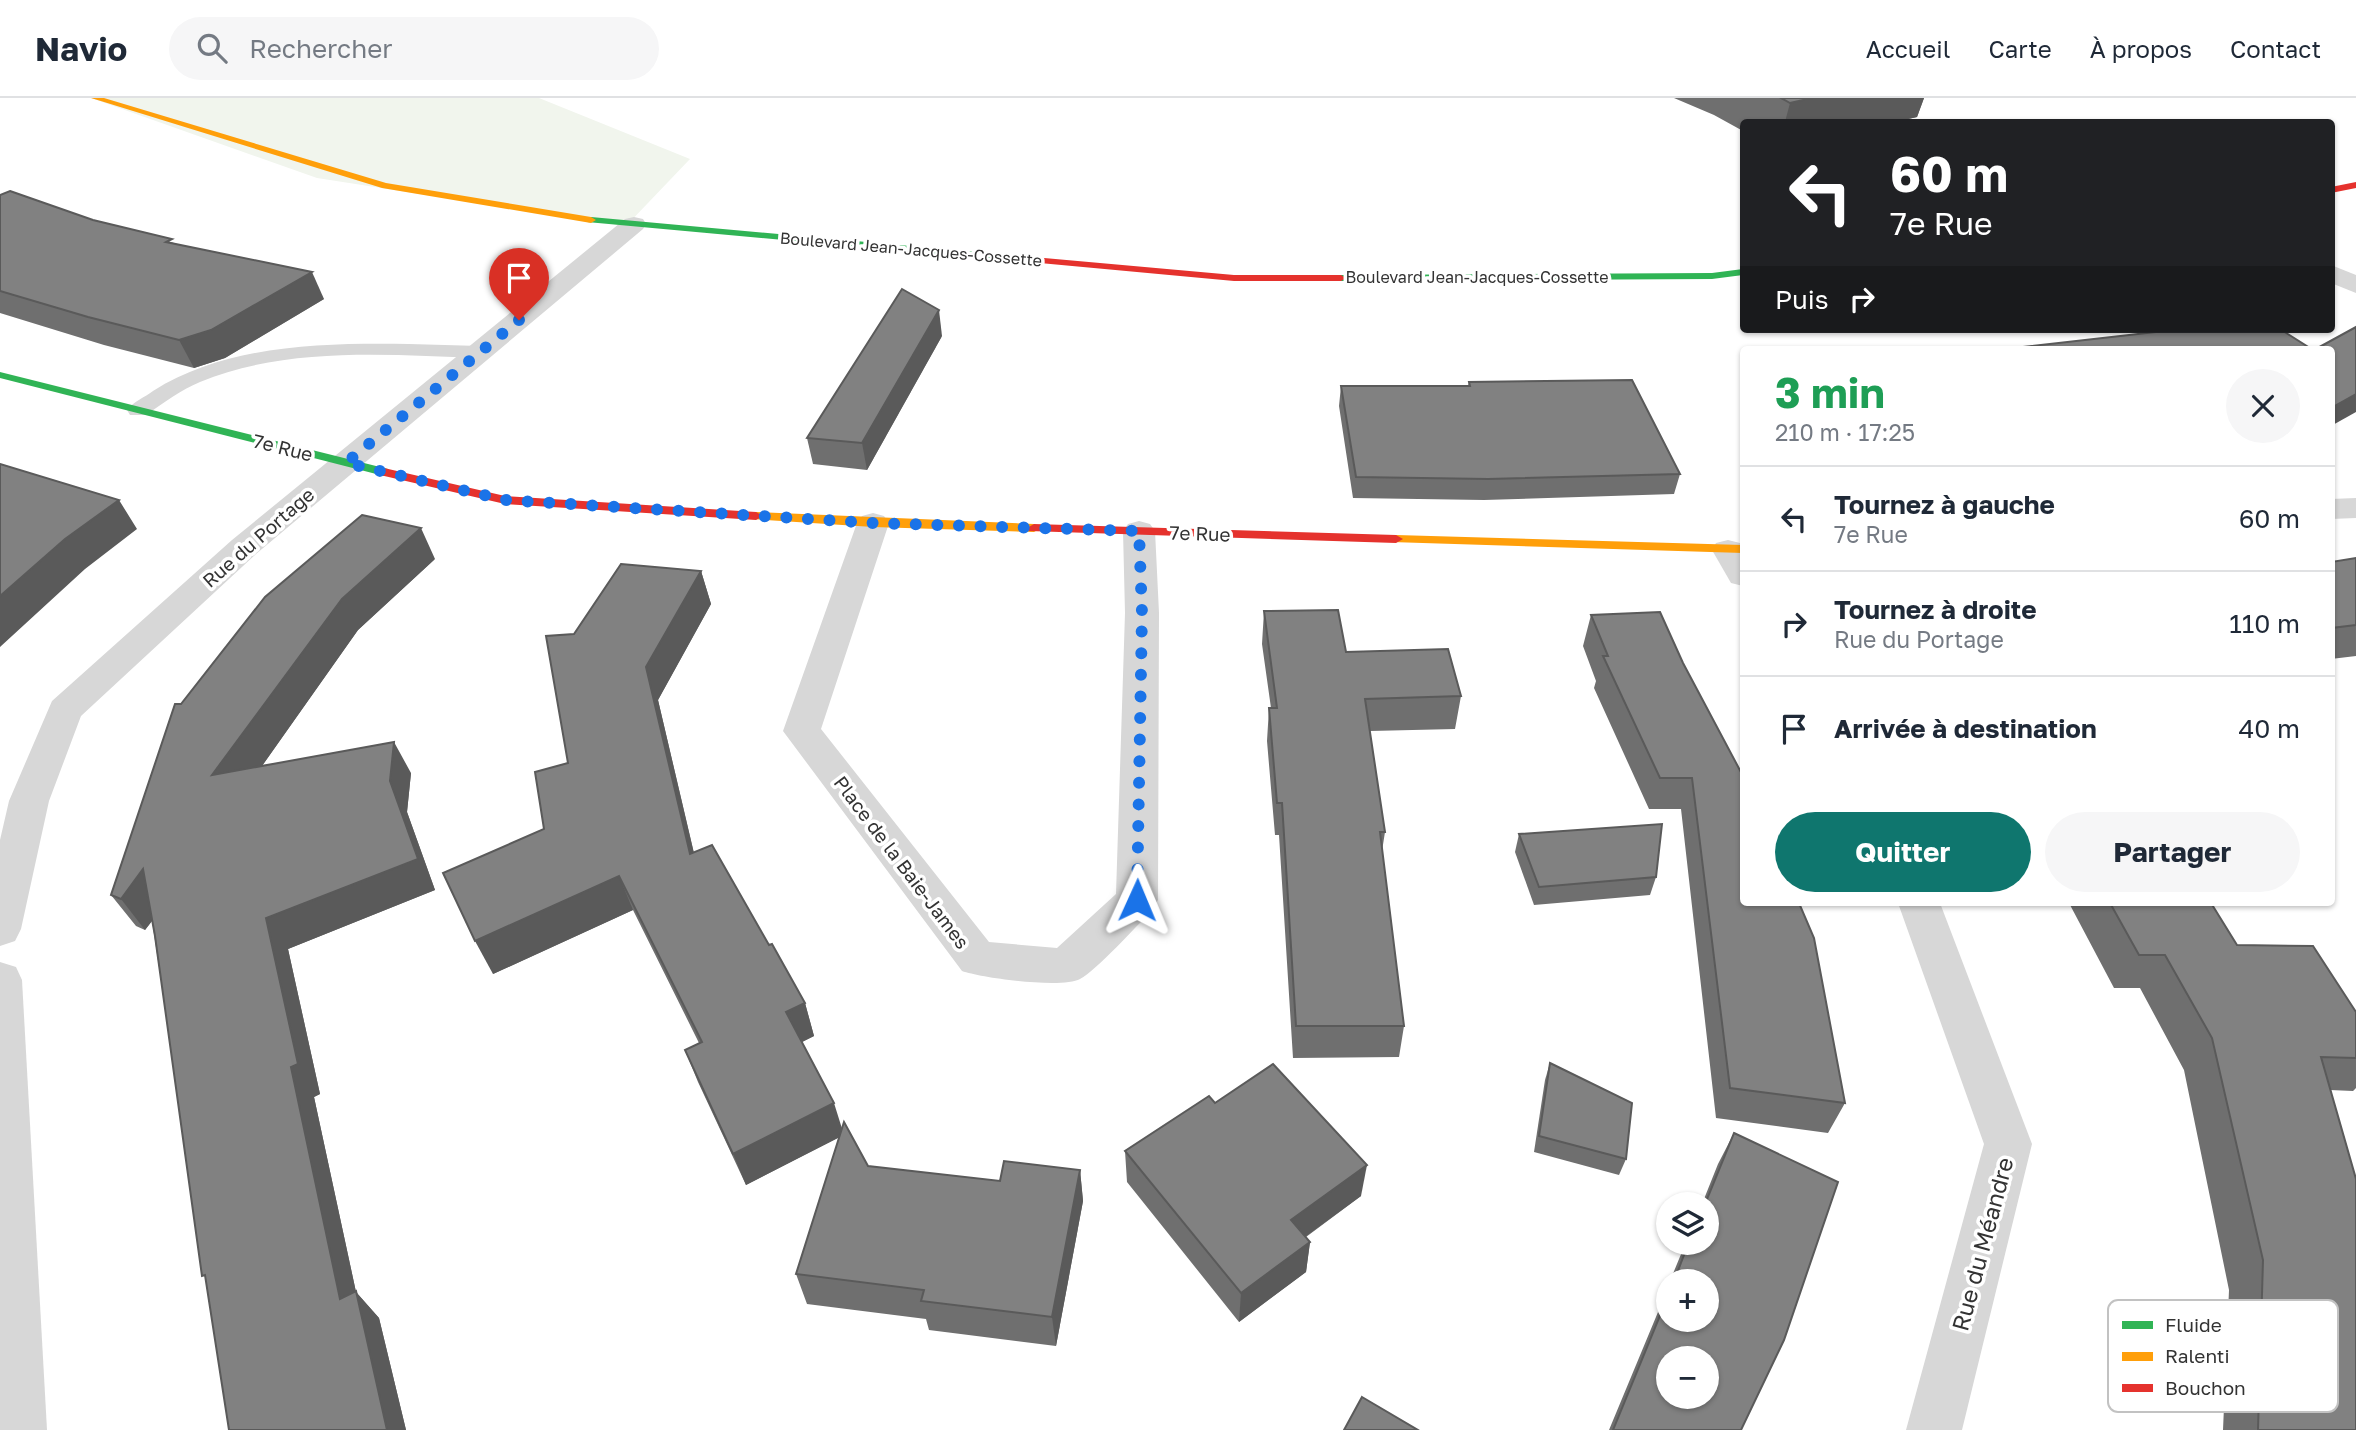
<!DOCTYPE html>
<html lang="fr">
<meta charset="utf-8">
<style>
body{margin:0;font-family:"Golos Text",sans-serif;background:#f6f6f7;color:#1f2937;height:100vh;display:flex;flex-direction:column;font-size:26px;white-space:nowrap}
*{box-sizing:border-box;margin:0}
p{font-size:23px;color:#747a83}
.icon{flex:none;width:38px;height:38px;fill:none;stroke:currentColor;stroke-width:2;stroke-linecap:round;stroke-linejoin:round}
.map{position:relative;flex:1;overflow:hidden}
.panel{position:absolute;left:1740px;top:248px;width:595px;height:560px;display:flex;flex-direction:column;background:#fff;border-radius:7px;box-shadow:0 2px 5px #0004}
.panel>*{flex:none}
.top-card{position:absolute;left:1740px;top:21px;width:595px;height:214px;border-radius:7px;box-shadow:0 2px 5px #0004;background:#202124;color:#fff;overflow:hidden}
.buttons{position:absolute;left:1656px;top:1094px;display:grid;gap:14px}
.buttons a{display:grid;place-items:center;width:63px;height:63px;border-radius:50%;background:#fff;box-shadow:0 2px 5px #0004;font-size:35px}
.pin{position:absolute;display:grid;place-items:center;width:60px;height:60px;color:#fff;margin:-72px -30px;border-radius:50% 50% 50% 0;rotate:-45deg;box-shadow:0 0 7px #0007}
.pin .icon{rotate:45deg}
.me{position:absolute;width:77px;margin:-38px;rotate:1deg;stroke-linejoin:round;filter:drop-shadow(0 0 5px #0008)}
.turn{display:flex;align-items:center;gap:24px;height:147px;padding:0 35px;font-size:32px}
.turn .icon{width:91px;height:91px;stroke-width:2.5}
.turn b{display:block;font-size:49px;line-height:60px}
.then{display:flex;align-items:center;height:66px;padding:0 35px;background:#0003;gap:14px;font-size:26px}
.round{display:grid;place-items:center;flex:none;width:74px;height:74px;border-radius:37px;background:#f6f6f7}
.headline{display:flex;align-items:center;justify-content:space-between;height:119px;padding:0 35px}
h1{font-size:42px;font-weight:700;line-height:52px;color:#1e9e55}
.cta{display:flex;gap:14px;margin-top:auto;padding:14px 35px}
.cta a{flex:1;height:80px;border-radius:42px;background:#0f766e;color:#fff;font-size:28px;font-weight:700;line-height:80px;text-align:center}
.cta a+a{background:#f6f6f7;color:#1f2937}
ul{padding:0;list-style:none}
li{display:flex;align-items:center;gap:21px;height:105px;padding:0 35px;border-top:2px solid #e0e1e3}
li div{flex:1}
li b{display:block;font-size:26px}
li em{font-style:normal}
header{display:flex;align-items:center;gap:42px;box-sizing:border-box;height:98px;padding:0 35px;background:#fff;border-bottom:2px solid #e0e1e3}
header strong{font-size:33px}
nav{display:flex;gap:38px;margin-inline-start:auto;font-size:24px}
.search{width:490px;height:63px;background:#f6f6f7;display:flex;align-items:center;gap:18px;box-sizing:border-box;padding:0 24px;border-radius:38px;color:#747a83;font-size:26px}
.map>svg:first-child{display:block}
</style>
<header>
<strong>Navio</strong>
<div class="search"><svg class="icon" aria-label="search" viewBox="0 0 24 24"><circle cx="10" cy="10" r="6"/><path d="M15 15l6 6"/></svg>Rechercher</div>
<nav><a>Accueil</a><a>Carte</a><a>À propos</a><a>Contact</a></nav>
</header>
<div class="map">
<svg width="2356" height="1332" viewBox="0 0 2356 1332">
<rect width="100%" height="100%" fill="#fff"/>
<polygon fill="#f1f5ed" points="91,0 539,0 690,61 626,128 317,80"/>
<g fill="none" stroke-linecap="round" stroke-linejoin="round">
<path fill="#d7d7d7" fill-rule="evenodd" d="M409 246 480 248 487 250 490 254 487 258 480 260C389 257 287 248 200 284 181 292 163 305 146 317H130L127 312C133 304 145 299 153 293 228 246 323 245 409 246Z"/>
<g fill="#d7d7d7" fill-rule="evenodd">
<polygon points="634,119 643,121 646,126 643,131 256,456 81,618 49,703 21,831 15,843 0,848 0,742 9,703 52,603 232,442 625,121"/>
<polygon points="2331,167 2356,177 2356,195 2331,185"/>
<polygon points="2356,400 2356,420 2331,421 2331,401"/>
<path d="M873 415 884 418 889 425 821 631 989 844 1057 850 1116 796 1125 515 1123 433 1128 426 1139 423 1150 426 1155 433 1159 515 1158 802 1152 813C1135 829 1097 872 1080 881 1062 891 982 880 962 873L783 633 857 425 862 418Z"/>
<polygon points="1728,442 1740,445 1743,450 1743,488 1731,485 1712,452 1716,445"/>
<polygon points="1898,805 1940,805 2032,1046 1962,1332 1906,1332 1984,1046"/>
<polygon points="0,864 16,869 22,882 47,1332 0,1332"/>
</g>
<g fill="#30b455" fill-rule="evenodd">
<polygon points="591,119 1033,159 1038,162 1033,165 587,124 587,120"/>
<polygon points="1743,171 1743,177 1712,181 1341,183 1336,180 1341,177 1712,175"/>
<polygon points="0,274 388,371 390,374 384,378 0,280"/>
</g>
<g fill="#ff9f0a" fill-rule="evenodd">
<polygon points="91,0 104,0 386,85 591,119 596,122 591,125 382,90"/>
<polygon points="756,414 1034,426 1041,430 1034,434 873,429 751,421 749,418"/>
<polygon points="1396,437 1743,447 1743,455 1391,444 1391,438"/>
</g>
<g fill="#e5322d" fill-rule="evenodd">
<polygon points="2356,84 2356,90 2331,95 2331,89"/>
<polygon points="1033,159 1234,177 1341,177 1346,180 1341,183 1234,183 1029,164 1029,160"/>
<polygon points="384,370 505,398 756,414 763,418 756,422 505,406 380,377 380,371"/>
<polygon points="1034,426 1396,437 1403,441 1396,445 1029,433 1027,430"/>
</g>
</g>
<g fill="#6f6f6f">
<polygon points="1674,0 1924,0 1917,19 1895,24 1743,24 1743,33 1714,17"/>
<polygon points="0,97 174,145 324,201 225,260 194,270 104,247 0,215"/>
<polygon points="942,238 867,372 813,366 807,340"/>
<polygon points="1469,284 1680,376 1674,396 1484,402 1353,400 1339,308 1341,288 1468,288"/>
<polygon points="2356,460 2356,558 2331,561 2331,464"/>
<polygon points="435,461 358,532 262,668 411,675 407,714 435,792 288,851 320,996 314,999 356,1194 379,1220 406,1332 229,1332 152,823 145,832 136,828 111,797 181,606"/>
<polygon points="701,473 711,506 658,602 694,755 769,847 805,905 814,938 802,944 842,1031 868,1068 1000,1083 1080,1072 1083,1103 1056,1248 929,1232 926,1221 807,1206 796,1176 839,1039 746,1087 698,984 685,952 699,945 633,812 493,876 568,665"/>
<polygon points="1264,513 1346,554 1461,598 1455,631 1370,633 1385,734 1382,753 1404,928 1399,959 1293,960 1279,737 1275,737 1267,643 1269,610 1271,610 1262,546"/>
<polygon points="1660,514 1845,1005 1828,1035 1716,1020 1681,711 1649,711 1594,590 1596,583 1583,548 1591,517"/>
<polygon points="1519,736 1656,779 1650,797 1534,807 1515,754"/>
<polygon points="2069,805 2211,805 2237,847 2356,914 2356,990 2353,993 2330,992 2356,1332 2223,1332 2229,1192 2184,972 2140,890 2114,890"/>
<polygon points="1550,965 1626,1061 1619,1077 1534,1054 1545,982"/>
<polygon points="1215,1005 1361,1098 1306,1139 1310,1144 1306,1174 1239,1224 1127,1084 1125,1053"/>
<polygon points="1734,1035 1741,1332 1609,1332 1668,1190 1668,1222 1706,1183 1670,1183 1686,1144 1706,1144 1706,1106 1702,1106 1718,1066"/>
</g>
<g fill="#5a5a5a">
<polygon points="1812,0 1924,0 1917,19 1895,24 1785,24 1790,5"/>
<polygon points="312,174 324,201 225,260 194,270 179,242"/>
<polygon points="939,212 942,238 867,372 862,345"/>
<polygon points="2356,296 2356,314 2331,328 2331,312 2332,310"/>
<polygon points="119,402 137,431 85,471 0,549 0,498 65,441"/>
<polygon points="421,430 435,461 358,532 233,709 212,677 342,501"/>
<polygon points="701,473 711,506 658,602 702,790 690,756 646,569"/>
<polygon points="394,644 411,675 407,714 435,792 288,851 320,996 314,999 356,1194 379,1220 406,1332 387,1332 340,1201 291,969 266,820 390,683"/>
<polygon points="143,771 167,803 145,832 121,801"/>
<polygon points="619,778 633,812 493,876 475,843"/>
<polygon points="805,905 814,938 796,947 786,914"/>
<polygon points="834,1005 844,1037 746,1087 733,1056"/>
<polygon points="1367,1067 1361,1098 1287,1152 1291,1122"/>
<polygon points="1080,1072 1083,1103 1056,1248 1052,1219"/>
<polygon points="1310,1144 1306,1174 1239,1224 1241,1195"/>
</g>
<g fill="#818181" stroke="#5a5a5a" stroke-width="2" fill-rule="evenodd">
<polygon points="1781,0 1812,0 1790,5"/>
<polygon points="10,93 93,122 172,141 166,144 312,174 211,232 179,242 88,219 0,193 0,97"/>
<polygon points="902,191 939,212 862,345 807,340"/>
<polygon points="2356,229 2356,296 2331,310 2331,252 2314,252"/>
<polygon points="2182,231 2280,231 2313,252 1967,252 2003,249 2005,251"/>
<polygon points="1632,282 1680,376 1488,381 1356,379 1341,288 1470,288 1469,284"/>
<polygon points="0,366 119,402 65,441 0,498"/>
<polygon points="362,417 421,430 342,501 212,677 394,644 390,683 418,761 266,820 298,966 291,969 340,1201 356,1193 387,1332 229,1332 205,1177 202,1178 155,838 143,771 121,801 111,797 175,606 181,606 265,499"/>
<polygon points="2356,460 2356,527 2331,530 2331,464"/>
<polygon points="621,466 701,473 646,569 690,756 712,747 769,847 772,846 805,905 786,914 834,1005 733,1056 685,952 702,944 619,778 475,843 443,775 544,731 535,674 568,665 546,538 574,536"/>
<polygon points="1338,512 1346,554 1448,551 1461,598 1365,601 1385,734 1380,734 1404,928 1296,928 1282,705 1277,705 1269,610 1277,610 1264,513"/>
<polygon points="1660,514 1683,565 1743,678 1743,805 1799,805 1814,840 1845,1005 1730,990 1692,680 1660,680 1603,558 1608,558 1591,517"/>
<polygon points="1662,726 1656,779 1539,789 1519,736"/>
<polygon points="2110,805 2211,805 2237,847 2313,848 2356,914 2356,960 2321,959 2356,1081 2356,1332 2258,1332 2263,1162 2212,940 2165,857 2139,857"/>
<polygon points="1550,965 1632,1005 1626,1061 1539,1038"/>
<polygon points="1273,966 1367,1067 1291,1122 1310,1144 1241,1195 1125,1053 1209,998 1215,1005"/>
<polygon points="844,1024 868,1068 1000,1083 1004,1063 1080,1072 1052,1219 921,1203 924,1192 796,1176"/>
<path d="M1734 1035 1838 1084 1784 1242 1741 1332H1613L1668 1198V1222H1706V1183H1674L1689 1144H1706V1106H1705ZM1668 1260H1706V1298H1668Z"/>
<polygon points="1362,1299 1418,1332 1344,1332"/>
</g>
<g fill="none" stroke-linecap="round" stroke-linejoin="round">
<polyline stroke="#1a73e8" stroke-width="12" stroke-dasharray="0 21.6" points="519,222 346,365 505,402 873,425 1139,433 1142,515 1137,802"/>
</g>
<g text-anchor="middle" dominant-baseline="central" stroke-width="7" stroke-linejoin="round" paint-order="stroke">
<g font-size="16" fill="#333" stroke="#fff">
<text transform="translate(911 151) rotate(5)">Boulevard Jean-Jacques-Cossette</text>
<text x="1477" y="179">Boulevard Jean-Jacques-Cossette</text>
</g>
<g font-size="19" fill="#333" stroke="#fff">
<text transform="translate(283 349) rotate(14)">7e Rue</text>
<text transform="translate(1200 435) rotate(2)">7e Rue</text>
<text transform="translate(258 439) rotate(-41)">Rue du Portage</text>
<text transform="translate(902 764) rotate(53)">Place de la Baie-James</text>
</g>
<g font-size="23" fill="#333" stroke="#fff">
<text transform="translate(1982 1146) rotate(-75)">Rue du Méandre</text>
</g>
</g>
<rect x="2108" y="1202" width="230" height="112" rx="10" fill="#fff" stroke="#c2c2c2" stroke-width="2"/>
<rect x="2122" y="1223" width="31" height="8" fill="#30b455"/>
<rect x="2122" y="1254" width="31" height="9" fill="#ff9f0a"/>
<rect x="2122" y="1286" width="31" height="8" fill="#e5322d"/>
<g font-size="19" fill="#333">
<text x="2165" y="1234">Fluide</text>
<text x="2165" y="1265">Ralenti</text>
<text x="2165" y="1297">Bouchon</text>
</g>
</svg>
<div class="buttons">
<a><svg class="icon" aria-label="layers" viewBox="0 0 24 24"><path d="M12 4l9 5-9 5-9-5zM3 14l9 5 9-5"/></svg></a>
<a>+</a>
<a>−</a>
</div>
<div class="pin" style="left:519px;top:222px;background:#d93025"><svg class="icon" aria-label="arrive" viewBox="0 0 24 24"><path d="M6 21V4h12l-3 4 3 4H6"/></svg></div>
<svg class="me" style="left:1137px;top:802px" viewBox="-20 -20 40 40"><path d="M0-17L14 15 0 8-14 15z" fill="#1a73e8" stroke="#fff" stroke-width="4"/></svg>
<div class="top-card">
<div class="turn"><svg class="icon" aria-label="left" viewBox="0 0 24 24"><path d="M17 20v-9H6M10 6l-5 5 5 5"/></svg><div><b>60 m</b>7e Rue</div></div>
<div class="then">Puis<svg class="icon" aria-label="right" viewBox="0 0 24 24"><path d="M7 20v-9h11M14 6l5 5-5 5"/></svg></div>
</div>
<section class="panel">
<div class="headline"><div><h1>3 min</h1><p>210 m · 17:25</p></div><a class="round"><svg class="icon" aria-label="close" viewBox="0 0 24 24"><path d="M6 6l12 12M18 6L6 18"/></svg></a></div>
<ul>
<li><svg class="icon" aria-label="left" viewBox="0 0 24 24"><path d="M17 20v-9H6M10 6l-5 5 5 5"/></svg><div><b>Tournez à gauche</b><p>7e Rue</p></div><em>60 m</em></li>
<li><svg class="icon" aria-label="right" viewBox="0 0 24 24"><path d="M7 20v-9h11M14 6l5 5-5 5"/></svg><div><b>Tournez à droite</b><p>Rue du Portage</p></div><em>110 m</em></li>
<li><svg class="icon" aria-label="arrive" viewBox="0 0 24 24"><path d="M6 21V4h12l-3 4 3 4H6"/></svg><div><b>Arrivée à destination</b></div><em>40 m</em></li>
</ul>
<div class="cta"><a>Quitter</a><a>Partager</a></div>
</section>
</div>
